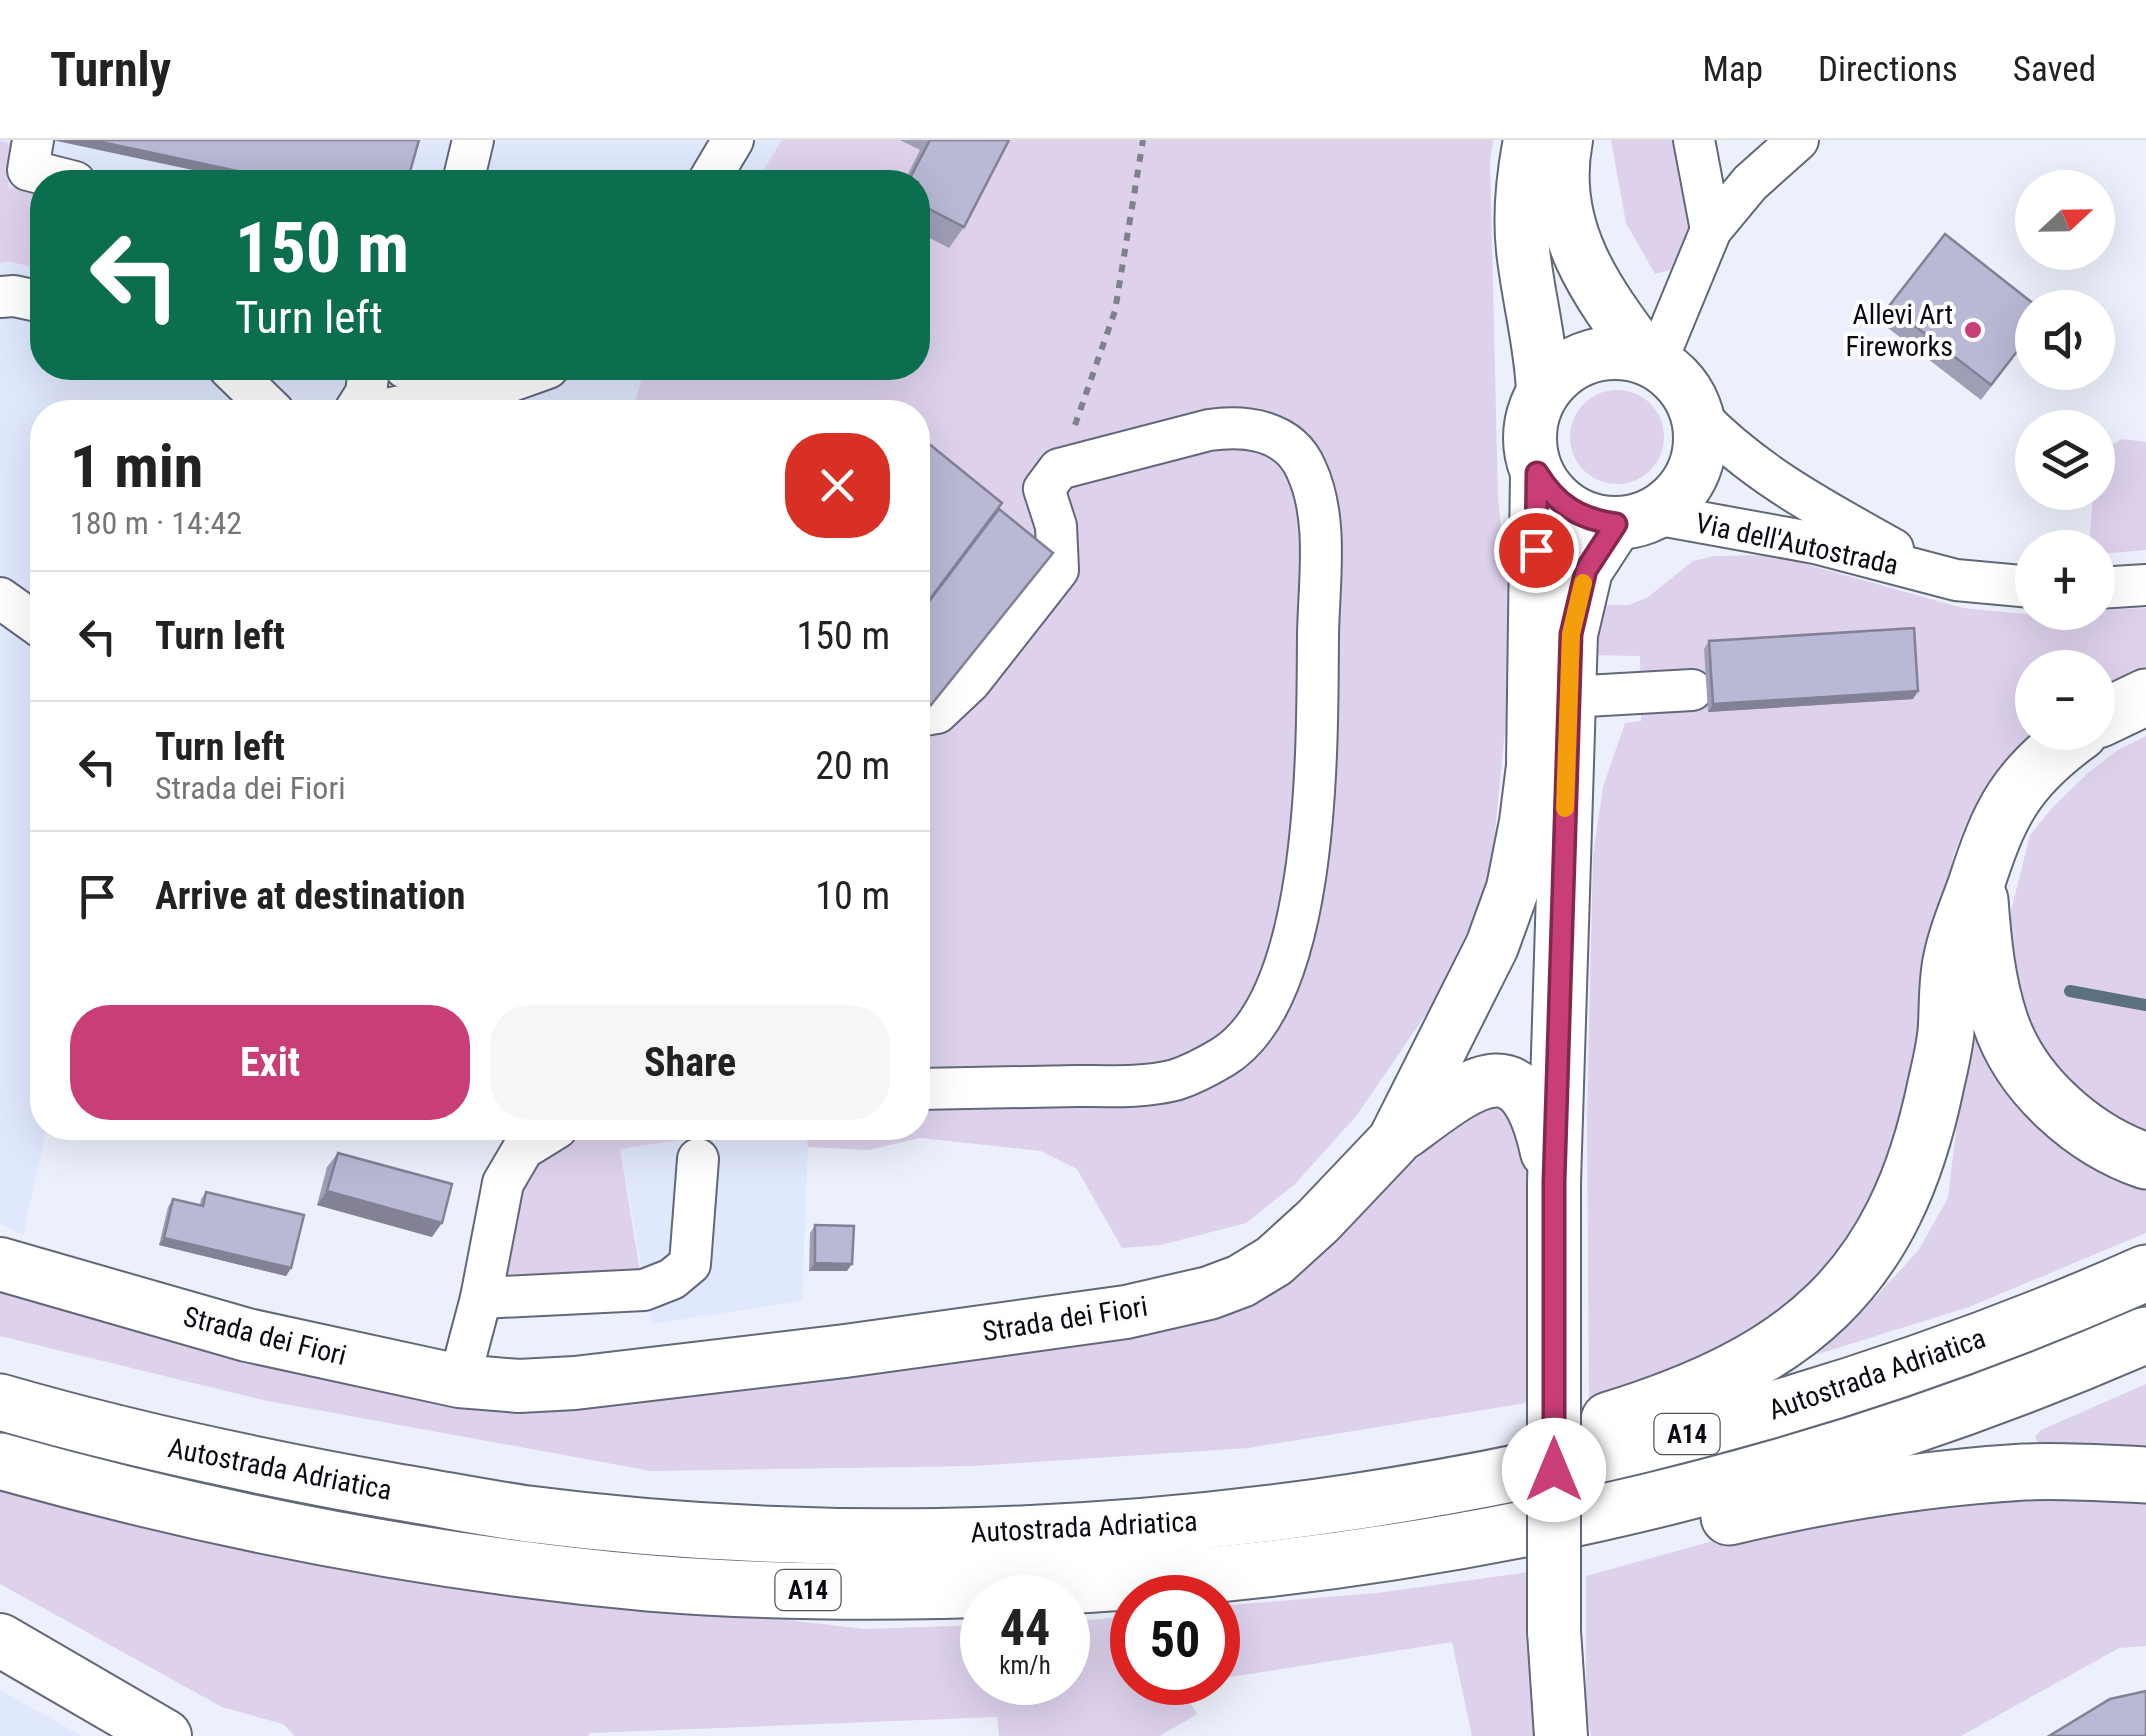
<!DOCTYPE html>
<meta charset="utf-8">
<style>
body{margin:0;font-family:"Roboto Condensed",sans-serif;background:#f6f6f6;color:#222;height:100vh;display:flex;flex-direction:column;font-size:38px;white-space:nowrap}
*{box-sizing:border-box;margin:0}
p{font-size:32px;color:#767676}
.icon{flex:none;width:55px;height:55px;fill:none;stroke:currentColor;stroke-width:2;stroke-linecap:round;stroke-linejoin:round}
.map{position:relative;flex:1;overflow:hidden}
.panel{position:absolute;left:30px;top:260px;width:900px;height:740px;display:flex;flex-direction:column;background:#fff;border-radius:40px;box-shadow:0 10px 40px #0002}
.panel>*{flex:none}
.guide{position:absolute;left:30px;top:30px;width:900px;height:210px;border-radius:40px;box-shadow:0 10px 40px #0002;background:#0b6e4f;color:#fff;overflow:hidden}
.needle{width:65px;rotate:68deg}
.fabs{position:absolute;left:2015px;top:30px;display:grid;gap:20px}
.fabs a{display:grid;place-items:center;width:100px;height:100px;border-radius:50%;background:#fff;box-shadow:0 10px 40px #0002;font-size:50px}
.speed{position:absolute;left:960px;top:1435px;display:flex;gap:20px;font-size:50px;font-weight:700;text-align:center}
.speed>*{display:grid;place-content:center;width:130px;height:130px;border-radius:50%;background:#fff;box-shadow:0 10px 40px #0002;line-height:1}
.speed small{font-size:25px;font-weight:400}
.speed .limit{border:15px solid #d22;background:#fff;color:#111}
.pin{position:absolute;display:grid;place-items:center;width:85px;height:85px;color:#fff;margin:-42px;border:5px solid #fff;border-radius:50%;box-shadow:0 2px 10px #0007}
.me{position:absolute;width:110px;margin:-55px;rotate:0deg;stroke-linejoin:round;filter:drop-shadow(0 0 8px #0008)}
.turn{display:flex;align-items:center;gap:35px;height:210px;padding:0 40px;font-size:45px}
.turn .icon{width:130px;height:130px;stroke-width:2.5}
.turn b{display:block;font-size:70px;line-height:85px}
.round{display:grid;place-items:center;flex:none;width:105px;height:105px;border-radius:40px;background:#f6f6f6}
.summary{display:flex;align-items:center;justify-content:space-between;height:170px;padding:0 40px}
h1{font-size:60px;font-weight:700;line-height:75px}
.button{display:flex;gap:20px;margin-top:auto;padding:20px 40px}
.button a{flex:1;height:115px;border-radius:40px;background:#c93e76;color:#fff;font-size:40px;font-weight:700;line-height:115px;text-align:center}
.button a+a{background:#f6f6f6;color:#222}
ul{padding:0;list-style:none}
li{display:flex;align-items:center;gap:30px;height:130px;padding:0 40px;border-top:2px solid #e0e0e0}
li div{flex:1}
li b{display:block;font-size:38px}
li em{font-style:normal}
header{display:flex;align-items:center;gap:60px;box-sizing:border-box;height:140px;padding:0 50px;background:#fff;border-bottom:2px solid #e0e0e0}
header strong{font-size:48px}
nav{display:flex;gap:55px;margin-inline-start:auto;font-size:35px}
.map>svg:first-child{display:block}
</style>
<header>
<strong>Turnly</strong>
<nav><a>Map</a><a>Directions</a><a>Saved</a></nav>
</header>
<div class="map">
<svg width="2146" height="1596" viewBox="0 0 2146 1596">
<rect width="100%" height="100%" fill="#ebf0fc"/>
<g fill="#e0e8fe">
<polygon points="0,0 782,0 756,42 42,42 42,228 645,228 632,272 42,272 42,988 47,988 23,1095 0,1084"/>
<polygon points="380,988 441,988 437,1000"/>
<polygon points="761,988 805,988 808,1007 802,1161 652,1184 620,1009"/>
<polygon points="0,1550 82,1596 0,1596"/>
</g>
<g fill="#ddd1ec">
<polygon points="782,0 1493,0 1490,21 1498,357 1507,447 1510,540 1490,743 1435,861 1357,975 1295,1044 1246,1083 1161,1105 1122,1108 1077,1029 1041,1011 920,998 869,1010 808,1007 805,988 918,988 918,272 632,272 645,228 918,228 918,42 756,42"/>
<polygon points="1611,0 1676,0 1693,86 1670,130 1655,134 1626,83"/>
<polygon points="0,1 13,4 8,47 42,55 42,130 9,121 0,123"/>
<circle cx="1617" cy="297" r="47"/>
<polygon points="2122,299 2146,302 2146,410 2098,414 2098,408 2089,407 2093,353 2098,352 2098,314"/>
<polygon points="1773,415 1963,468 2024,474 2146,468 2146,527 2098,549 2098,528 2032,528 2032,592 2035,593 1999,627 1966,684 1953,716 1932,854 1871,1084 1775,1186 1589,1272 1587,976 1593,716 1603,647 1625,583 1641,581 1640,516 1590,515 1592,465 1629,465 1648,457 1693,421 1715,416"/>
<polygon points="2146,596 2146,1002 2072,959 2018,866 2007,803 2011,771 2030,695 2053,667 2088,633 2118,610"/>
<polygon points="1978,895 2138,1046 2146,1049 2146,1093 1969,1167 1802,1219 1868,1165 1918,1111 1948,1058 1967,900"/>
<polygon points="1473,953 1532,975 1526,1263 1248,1308 974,1326 651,1331 263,1260 0,1196 0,1130 526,1254 1208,1165"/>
<polygon points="524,988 761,988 620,1009 640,1131 500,1135"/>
<polygon points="2146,1244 2146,1313 2044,1315 2035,1297 2041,1290"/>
<polygon points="0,1345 307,1424 865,1489 982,1485 982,1542 1068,1542 1068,1482 1132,1476 1132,1542 1193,1543 1180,1545 1197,1574 1160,1596 999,1596 997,1577 590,1593 588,1596 295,1596 283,1584 222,1567 0,1444"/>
<polygon points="2146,1350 2146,1506 2119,1508 1961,1596 1591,1596 1586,1566 1586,1436 1742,1393 1845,1370"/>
<polygon points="1529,1432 1550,1596 1472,1596 1452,1502 1218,1539 1218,1466 1377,1453"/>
</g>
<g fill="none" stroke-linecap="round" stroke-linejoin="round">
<polyline stroke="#5c717f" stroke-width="12" points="2070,851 2146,865"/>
<defs>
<g id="minor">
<polyline points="33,0 28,30 75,42"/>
<polyline points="1694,0 1711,90"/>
<polyline points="463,42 473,0"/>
<polyline points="708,42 733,0"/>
<polyline points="0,157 14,156 42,162"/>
<polyline points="1656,223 1711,90 1750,43 1798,0"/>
<polyline points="229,228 274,272"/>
<polyline points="405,228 476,246"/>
<polyline points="354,272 366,253 369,228"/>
<polyline points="371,272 489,249 548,228"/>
<path d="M1697 274C1753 333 1823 370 1893 409"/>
<polyline points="1655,374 1815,403 1956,440 2032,447"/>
<polyline points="2098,448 2146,445"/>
<polyline points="0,458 42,488"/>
<polyline points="1568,557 1692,550"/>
<path d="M918 576 937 573 970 542 1058 430 1056 386 1044 349 1059 329 1209 290C1246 285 1289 290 1306 329 1329 378 1319 441 1318 494 1317 598 1322 856 1223 917 1208 926 1191 935 1175 940 1144 948 1108 946 1077 946 1024 947 971 948 918 949"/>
<polyline points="481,1158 644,1150 672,1139 690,1124 698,1019"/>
<polyline points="459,1241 481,1158 503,1043 523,1009 557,988"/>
</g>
<g id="major">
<path d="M1530 0C1523 36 1519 73 1523 110 1528 157 1541 203 1543 251"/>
<path d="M1566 0C1549 88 1596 151 1646 218"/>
<circle cx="1615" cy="298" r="85"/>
<path d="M1405 992C1470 944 1522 897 1547 1012"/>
<polyline points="0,1124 247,1195 459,1241 519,1246 575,1243 845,1211 1126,1172 1209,1153 1241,1141 1274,1121 1318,1081 1394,1001 1492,806 1513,748 1526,682 1533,626 1537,333"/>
<polyline points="1554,1211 1554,1042 1571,494 1586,430 1616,384"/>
<polyline points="1554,1491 1561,1596"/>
<polyline points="0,1500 165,1596"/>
</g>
<g id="highway">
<polyline points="2098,580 2146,557"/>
<path d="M1980 760C1983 801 1987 842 2000 881 2021 945 2084 1000 2146 1021"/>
<path d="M0 1262C131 1300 263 1328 398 1352 441 1359 485 1368 528 1374 1067 1443 1650 1353 2146 1133"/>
<path d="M1609 1280C1796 1222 1895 1144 1936 944 1940 927 1944 910 1946 892 1948 868 1946 841 1952 817 1957 792 1968 768 1976 745 1999 673 2016 638 2080 592"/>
<path d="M0 1321C214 1381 427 1423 649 1443 773 1453 899 1453 1023 1448 1409 1432 1792 1350 2146 1195"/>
<path d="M1729 1377C1826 1354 1924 1338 2024 1332 2064 1330 2106 1333 2146 1335"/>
</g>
</defs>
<use href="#minor" stroke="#616879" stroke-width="44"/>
<use href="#major" stroke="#616879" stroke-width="56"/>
<use href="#highway" stroke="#616879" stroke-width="59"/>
<polyline stroke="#7e828c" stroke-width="6" stroke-dasharray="8 8" stroke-linecap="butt" points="1075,285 1115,171 1143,0"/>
<use href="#minor" stroke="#fff" stroke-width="40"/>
<use href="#major" stroke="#fff" stroke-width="52"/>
<use href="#highway" stroke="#fff" stroke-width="55"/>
<defs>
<polyline id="major-bridge" points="1554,1211 1554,1491"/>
</defs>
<use href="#major-bridge" stroke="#616879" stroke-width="56" stroke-linecap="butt"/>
<use href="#major-bridge" stroke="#fff" stroke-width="52"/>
</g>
<g fill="#9f9eb7">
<polygon points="900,0 1009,0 964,87 949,108 918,92 918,42 904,42 920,10"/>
<polygon points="1889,166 2032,168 2032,193 1981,260 1879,181"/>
<polygon points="918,295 985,389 1048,420 926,572 918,566"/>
<polygon points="1709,501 1918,551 1913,559 1708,572 1704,509"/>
<polygon points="338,1013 432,1097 317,1065 327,1027"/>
<polygon points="206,1052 291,1128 286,1136 159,1105 168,1067 173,1059 200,1065 201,1059"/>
<polygon points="815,1085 847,1131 809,1131 810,1093"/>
</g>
<g fill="#828195">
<polygon points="52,0 92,0 289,42 249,42"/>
<polygon points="1918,551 1913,559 1708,572 1713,564"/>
<polygon points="327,1051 442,1083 432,1097 317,1065"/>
<polygon points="164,1098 291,1128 286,1136 159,1105"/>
<polygon points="815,1123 852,1124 847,1131 809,1131"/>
</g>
<g fill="#b9b8d5" stroke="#828195" stroke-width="2.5">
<polygon points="92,0 419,0 407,42 289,42"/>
<polygon points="930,0 1009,0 964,87 918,63 918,42 908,42"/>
<polygon points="1945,94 2039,168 2032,168 2032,192 1991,245 1889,166"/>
<polygon points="918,295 1002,363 918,475"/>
<polygon points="999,369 1053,413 931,565 918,554 918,476"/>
<polygon points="1914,488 1918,551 1713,564 1709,501"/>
<polygon points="338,1013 452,1044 442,1083 327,1051"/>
<polygon points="206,1052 304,1075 291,1128 164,1098 173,1059 203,1066"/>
<polygon points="815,1085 854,1086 852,1124 815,1123"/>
<polygon points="2146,1551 2146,1596 2049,1596 2110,1559"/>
</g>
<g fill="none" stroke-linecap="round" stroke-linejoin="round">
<defs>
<path id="route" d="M1536 410 1537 333C1557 365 1579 379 1616 384L1586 430 1571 494 1554 1042V1330"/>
</defs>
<use href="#route" stroke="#83284d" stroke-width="25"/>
<use href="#route" stroke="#c93e76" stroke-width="18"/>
<polyline stroke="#f59e0b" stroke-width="18" points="1565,668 1571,494 1583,443"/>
</g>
<circle fill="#c93e76" stroke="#fdfdfd" stroke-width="4" cx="1973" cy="190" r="10"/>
<g text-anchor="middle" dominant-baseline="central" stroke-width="8" stroke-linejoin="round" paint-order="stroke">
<g fill="#fdfdfd" stroke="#525458" stroke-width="2.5">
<rect x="1654.5" y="1274" width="65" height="40" rx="8"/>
<rect x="775.5" y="1430" width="65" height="40" rx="8"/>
</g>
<g font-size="25" font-weight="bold" fill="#090b12">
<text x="1687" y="1294">A14</text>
<text x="808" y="1450">A14</text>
</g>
<g font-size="28" fill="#090b12" stroke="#fdfdfd" text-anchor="end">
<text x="1953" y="174">Allevi Art<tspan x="1953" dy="32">Fireworks</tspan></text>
</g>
<g font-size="28" fill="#090b12" stroke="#fdfdfd">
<text transform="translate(1797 404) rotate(12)">Via dell'Autostrada</text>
<text transform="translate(1065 1179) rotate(-9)">Strada dei Fiori</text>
<text transform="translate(265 1196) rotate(14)">Strada dei Fiori</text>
<text transform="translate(1877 1234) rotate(-19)">Autostrada Adriatica</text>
<text transform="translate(280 1329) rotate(11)">Autostrada Adriatica</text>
<text transform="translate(1084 1387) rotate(-3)">Autostrada Adriatica</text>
</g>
</g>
</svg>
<div class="fabs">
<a><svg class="needle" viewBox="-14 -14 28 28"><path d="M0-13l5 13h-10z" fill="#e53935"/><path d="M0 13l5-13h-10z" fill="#767676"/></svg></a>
<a><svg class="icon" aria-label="sound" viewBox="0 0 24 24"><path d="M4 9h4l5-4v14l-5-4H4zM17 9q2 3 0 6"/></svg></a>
<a><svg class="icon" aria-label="layers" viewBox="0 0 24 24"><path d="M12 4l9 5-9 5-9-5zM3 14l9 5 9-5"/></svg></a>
<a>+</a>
<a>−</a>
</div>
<div class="speed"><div>44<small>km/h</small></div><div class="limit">50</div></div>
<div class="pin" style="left:1536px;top:410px;background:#d93025"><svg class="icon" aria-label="arrive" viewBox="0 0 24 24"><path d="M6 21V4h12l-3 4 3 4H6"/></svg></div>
<svg class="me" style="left:1554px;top:1330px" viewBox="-20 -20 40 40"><circle r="19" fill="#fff"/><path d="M0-13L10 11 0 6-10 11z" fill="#c93e76"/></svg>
<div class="guide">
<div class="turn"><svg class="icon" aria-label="left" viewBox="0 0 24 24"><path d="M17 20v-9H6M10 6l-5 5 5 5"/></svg><div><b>150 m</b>Turn left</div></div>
</div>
<section class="panel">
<div class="summary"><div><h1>1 min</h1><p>180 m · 14:42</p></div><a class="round" style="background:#d93025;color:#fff"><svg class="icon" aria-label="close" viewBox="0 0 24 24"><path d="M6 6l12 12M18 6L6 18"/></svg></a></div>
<ul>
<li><svg class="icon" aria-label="left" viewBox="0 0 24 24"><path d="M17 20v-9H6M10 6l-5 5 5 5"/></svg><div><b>Turn left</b></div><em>150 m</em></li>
<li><svg class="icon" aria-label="left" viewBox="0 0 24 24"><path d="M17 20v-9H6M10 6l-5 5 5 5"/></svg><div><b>Turn left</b><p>Strada dei Fiori</p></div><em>20 m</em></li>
<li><svg class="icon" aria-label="arrive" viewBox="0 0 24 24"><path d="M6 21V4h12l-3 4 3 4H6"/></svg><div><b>Arrive at destination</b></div><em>10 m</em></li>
</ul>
<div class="button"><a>Exit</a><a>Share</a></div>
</section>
</div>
